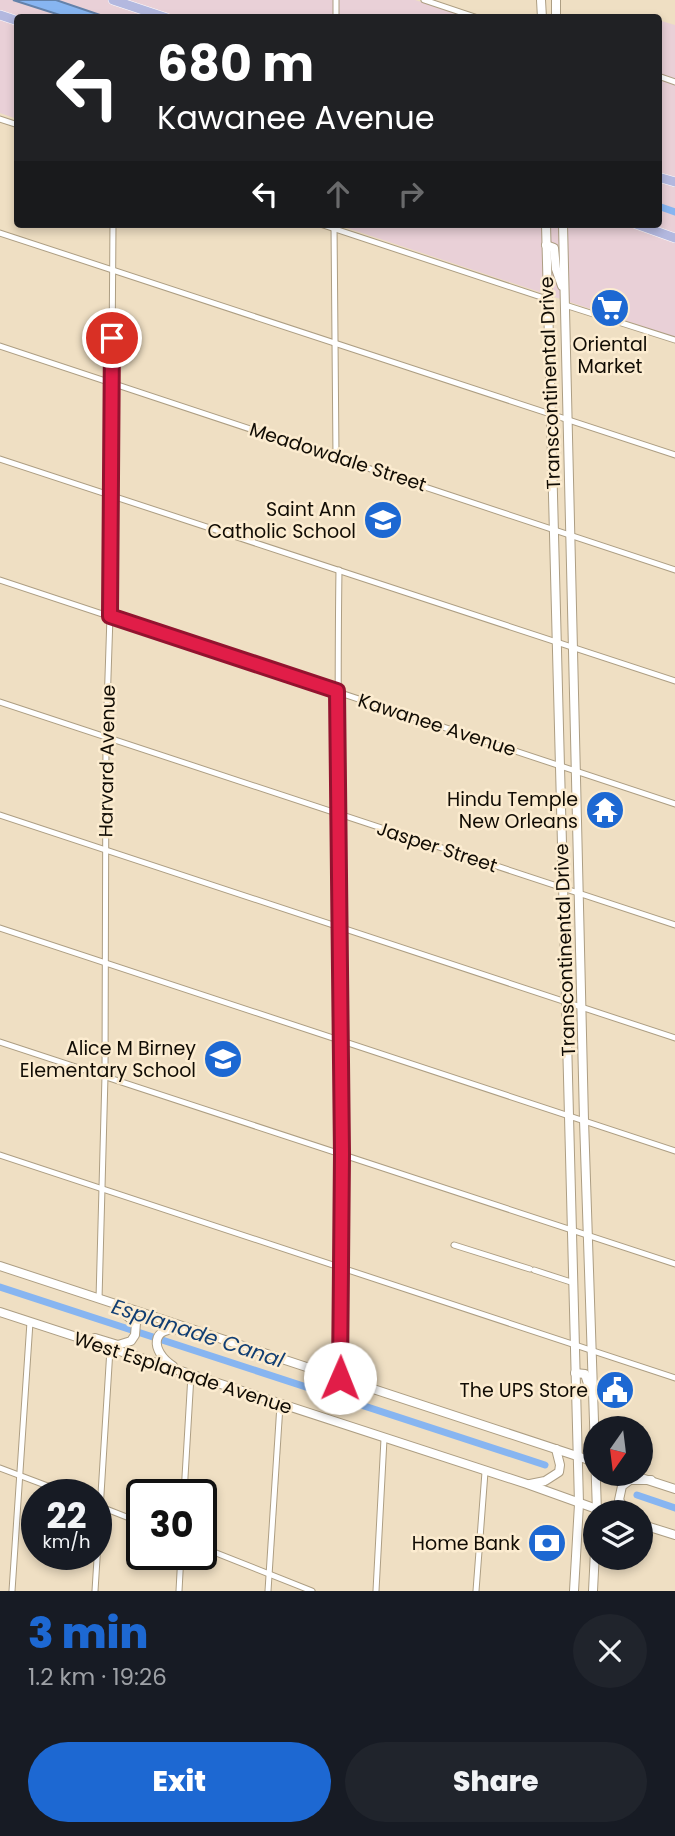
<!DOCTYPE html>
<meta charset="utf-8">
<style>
body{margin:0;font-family:Poppins,sans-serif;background:#20242c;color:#f1f3f6;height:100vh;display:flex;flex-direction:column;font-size:26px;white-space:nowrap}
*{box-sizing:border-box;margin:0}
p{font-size:23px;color:#9ea1a6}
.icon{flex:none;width:38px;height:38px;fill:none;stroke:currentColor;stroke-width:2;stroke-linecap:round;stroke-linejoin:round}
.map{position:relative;height:1591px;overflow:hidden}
.details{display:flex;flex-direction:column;background:#171b24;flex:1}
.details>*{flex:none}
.top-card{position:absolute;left:14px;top:14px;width:648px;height:214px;border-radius:7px;box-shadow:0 4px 10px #0003;background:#202124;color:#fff;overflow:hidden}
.needle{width:46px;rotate:194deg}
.fabs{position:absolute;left:583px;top:1416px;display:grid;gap:14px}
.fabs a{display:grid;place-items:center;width:70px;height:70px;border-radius:50%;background:#171b24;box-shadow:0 4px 10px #0003;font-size:35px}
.speed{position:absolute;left:21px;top:1479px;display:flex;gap:14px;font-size:35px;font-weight:700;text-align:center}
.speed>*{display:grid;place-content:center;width:91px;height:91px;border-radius:50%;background:#171b24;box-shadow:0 4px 10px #0003;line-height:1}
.speed small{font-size:18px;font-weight:400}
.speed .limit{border:4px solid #111;border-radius:10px;background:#fff;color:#111}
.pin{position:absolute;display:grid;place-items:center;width:60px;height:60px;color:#fff;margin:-30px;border:4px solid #fff;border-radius:50%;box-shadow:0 2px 7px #0007}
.me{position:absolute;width:77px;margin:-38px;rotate:1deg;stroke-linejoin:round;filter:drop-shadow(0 0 5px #0008)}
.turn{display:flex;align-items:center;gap:24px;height:147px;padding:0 28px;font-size:32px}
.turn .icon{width:91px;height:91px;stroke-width:2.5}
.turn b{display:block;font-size:49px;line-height:60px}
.lanes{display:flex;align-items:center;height:66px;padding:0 28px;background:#0003;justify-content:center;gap:35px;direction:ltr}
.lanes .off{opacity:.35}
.round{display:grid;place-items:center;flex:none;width:74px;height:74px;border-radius:37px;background:#20242c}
.overview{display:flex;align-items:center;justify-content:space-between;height:119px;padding:0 28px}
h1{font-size:42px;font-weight:800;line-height:52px;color:#1d68d2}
.cta{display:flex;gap:14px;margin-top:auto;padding:14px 28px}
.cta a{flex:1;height:80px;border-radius:42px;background:#1d68d2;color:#fff;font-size:28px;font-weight:800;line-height:80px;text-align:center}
.cta a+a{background:#20242c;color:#f1f3f6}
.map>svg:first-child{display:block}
</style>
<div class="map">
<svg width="675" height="1591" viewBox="0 0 675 1591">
<rect width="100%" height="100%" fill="#efdfc3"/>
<g fill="#e9d0d7">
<polygon points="0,0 415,0 469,17 18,18 17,119 0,113"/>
<polygon points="658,20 675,25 675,337 335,224 658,224"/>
</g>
<polygon fill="#87b5f1" stroke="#6482aa" stroke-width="2" points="13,0 56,0 106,17 66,17"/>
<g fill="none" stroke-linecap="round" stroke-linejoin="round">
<g stroke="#87b5f1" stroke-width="7">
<polyline points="658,206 675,212"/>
<polyline points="0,1287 545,1465"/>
<polyline points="637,1495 675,1508"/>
</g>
<defs>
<g id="street">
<polyline points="424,0 478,18"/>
<polyline points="336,18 336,0"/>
<polyline points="658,76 675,82"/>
<polyline points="0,119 18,125"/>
<polyline points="320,224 547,299"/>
<polyline points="334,224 336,456"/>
<polyline points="0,233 675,455"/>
<polyline points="565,305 675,340"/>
<polyline points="0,346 675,570"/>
<polyline points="0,459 675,681"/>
<path d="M339 570C335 839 345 1109 340 1378"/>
<polyline points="0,580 675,804"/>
<polyline points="0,702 675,925"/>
<polyline points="0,815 675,1038"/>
<polyline points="0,928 675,1151"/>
<polyline points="0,1042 675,1264"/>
<polyline points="0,1155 675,1378"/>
<polyline points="454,1245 530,1269"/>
<polyline points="534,1270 574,1283"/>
<polyline points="99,1299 105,1076 106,737 110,616 113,224"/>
<polyline points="0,1468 69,1494"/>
<polyline points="184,1494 191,1375"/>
<polyline points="96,1505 142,1523"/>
<polyline points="201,1547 312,1591"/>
<polyline points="12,1591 30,1322"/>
<polyline points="95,1591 110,1349"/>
<polyline points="179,1591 181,1554"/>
<polyline points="268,1591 280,1405"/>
<polyline points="376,1591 384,1439"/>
<polyline points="476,1591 485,1472"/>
</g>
<g id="secondary">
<polyline points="541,0 542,18"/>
<polyline points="556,0 556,18"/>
<polyline points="546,224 579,1504 574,1591"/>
<polyline points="563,224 584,1120 597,1512"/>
<polyline points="546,245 554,248 556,269 562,286"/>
<polyline points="0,1266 595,1462"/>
<polyline points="0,1312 527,1484 605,1512"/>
<polyline points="95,1338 118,1345 131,1341 135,1335 136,1323 117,1308"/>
<path d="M173 1366C150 1351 150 1325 182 1330"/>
<polyline points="575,1373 585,1374 589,1387"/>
<polyline points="629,1474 675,1489"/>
<polyline points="530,1484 545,1481 559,1472 560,1465 556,1449"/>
<polyline points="627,1512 619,1500 622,1486 630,1480 651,1480"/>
<polyline points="640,1524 675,1535"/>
<polyline points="593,1591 595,1551"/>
</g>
<g id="primary">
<polyline points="113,0 167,18"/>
<polyline points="0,15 18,21"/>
<polyline points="658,177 675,182"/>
<polyline points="636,224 675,238"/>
</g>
</defs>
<use href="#street" stroke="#ad9e83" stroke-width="7"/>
<use href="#secondary" stroke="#ad9e83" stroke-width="10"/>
<use href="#primary" stroke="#fff" stroke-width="10"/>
<use href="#street" stroke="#fff" stroke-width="5"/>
<use href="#secondary" stroke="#fff" stroke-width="8"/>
<use href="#primary" stroke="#b3b8df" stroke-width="9"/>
</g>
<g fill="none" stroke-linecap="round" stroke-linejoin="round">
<defs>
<polyline id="route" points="112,338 110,616 337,691 342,1154 340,1378"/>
</defs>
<use href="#route" stroke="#92132f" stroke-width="18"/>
<use href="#route" stroke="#e11d48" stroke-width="12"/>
</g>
<defs>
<symbol id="supermarket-disc" viewBox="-11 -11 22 22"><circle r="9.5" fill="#1d68d2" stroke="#fcecd0"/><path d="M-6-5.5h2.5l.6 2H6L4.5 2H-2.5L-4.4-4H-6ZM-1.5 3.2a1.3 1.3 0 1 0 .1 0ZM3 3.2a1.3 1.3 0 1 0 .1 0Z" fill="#fff"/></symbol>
<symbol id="school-disc" viewBox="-11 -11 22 22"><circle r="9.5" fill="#1d68d2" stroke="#fcecd0"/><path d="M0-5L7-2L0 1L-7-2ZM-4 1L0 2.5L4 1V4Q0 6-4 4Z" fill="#fff"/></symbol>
<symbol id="temple-disc" viewBox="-11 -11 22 22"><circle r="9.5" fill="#1d68d2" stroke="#fcecd0"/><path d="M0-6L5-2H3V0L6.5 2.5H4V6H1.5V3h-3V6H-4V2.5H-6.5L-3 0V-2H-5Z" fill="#fff"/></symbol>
<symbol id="civic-disc" viewBox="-11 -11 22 22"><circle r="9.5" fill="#1d68d2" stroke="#fcecd0"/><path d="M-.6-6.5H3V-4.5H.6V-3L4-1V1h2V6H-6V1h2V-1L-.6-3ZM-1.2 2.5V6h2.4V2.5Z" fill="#fff"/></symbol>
<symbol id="bank-disc" viewBox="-11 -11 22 22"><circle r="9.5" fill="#1d68d2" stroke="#fcecd0"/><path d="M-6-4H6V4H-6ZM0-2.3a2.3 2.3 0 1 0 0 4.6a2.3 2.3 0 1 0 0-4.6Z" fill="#fff"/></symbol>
</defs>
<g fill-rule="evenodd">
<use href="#supermarket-disc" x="588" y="286" width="44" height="44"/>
<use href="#school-disc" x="361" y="498" width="44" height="44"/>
<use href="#temple-disc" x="583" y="788" width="44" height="44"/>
<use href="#school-disc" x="201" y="1037" width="44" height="44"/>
<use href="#civic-disc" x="593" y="1368" width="44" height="44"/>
<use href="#bank-disc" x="525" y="1521" width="44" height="44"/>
</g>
<g text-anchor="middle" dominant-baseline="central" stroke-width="5" stroke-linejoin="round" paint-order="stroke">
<g font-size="19" fill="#110c04" stroke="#fcecd0" text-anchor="end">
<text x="610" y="344" text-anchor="middle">Oriental<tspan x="610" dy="22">Market</tspan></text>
<text x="356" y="509">Saint Ann<tspan x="356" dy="22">Catholic School</tspan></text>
<text x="578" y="799">Hindu Temple<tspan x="578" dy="22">New Orleans</tspan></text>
<text x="196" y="1048">Alice M Birney<tspan x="196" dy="22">Elementary School</tspan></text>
<text x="588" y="1390">The UPS Store</text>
<text x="520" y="1543">Home Bank</text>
</g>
<g font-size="19" fill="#110c04" stroke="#fcecd0">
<text transform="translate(550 383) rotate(-92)">Transcontinental Drive</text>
<text transform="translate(338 457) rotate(18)">Meadowdale Street</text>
<text transform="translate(437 725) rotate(18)">Kawanee Avenue</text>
<text transform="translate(107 761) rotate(-89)">Harvard Avenue</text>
<text transform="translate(437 847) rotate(18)">Jasper Street</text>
<text transform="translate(565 950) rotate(-92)">Transcontinental Drive</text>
<text transform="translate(183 1373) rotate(18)">West Esplanade Avenue</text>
</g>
<g font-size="21" font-style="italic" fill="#113e73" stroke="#fcecd0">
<text transform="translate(198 1333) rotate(18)">Esplanade Canal</text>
</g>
</g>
</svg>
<div class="fabs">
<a><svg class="needle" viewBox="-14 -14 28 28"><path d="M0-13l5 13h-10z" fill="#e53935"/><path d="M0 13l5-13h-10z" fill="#9ea1a6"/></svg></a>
<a><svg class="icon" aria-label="layers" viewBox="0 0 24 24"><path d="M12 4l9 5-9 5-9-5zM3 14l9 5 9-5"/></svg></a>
</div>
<div class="speed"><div>22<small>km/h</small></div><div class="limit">30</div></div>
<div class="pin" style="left:112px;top:338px;background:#d93025"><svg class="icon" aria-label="arrive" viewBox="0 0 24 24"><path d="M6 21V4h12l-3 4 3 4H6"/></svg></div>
<svg class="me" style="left:340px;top:1378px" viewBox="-20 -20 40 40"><circle r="19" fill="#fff"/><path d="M0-13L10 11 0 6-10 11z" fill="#e11d48"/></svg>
<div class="top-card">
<div class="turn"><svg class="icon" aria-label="left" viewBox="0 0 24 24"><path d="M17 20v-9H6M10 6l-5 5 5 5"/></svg><div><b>680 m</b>Kawanee Avenue</div></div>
<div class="lanes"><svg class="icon" aria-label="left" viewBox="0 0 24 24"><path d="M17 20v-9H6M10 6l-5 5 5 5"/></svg><svg class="icon off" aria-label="ahead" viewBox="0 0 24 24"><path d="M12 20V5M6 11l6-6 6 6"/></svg><svg class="icon off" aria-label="right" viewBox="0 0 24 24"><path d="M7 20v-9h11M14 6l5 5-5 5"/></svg></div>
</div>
</div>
<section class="details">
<div class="overview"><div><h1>3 min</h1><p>1.2 km · 19:26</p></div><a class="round"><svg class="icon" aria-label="close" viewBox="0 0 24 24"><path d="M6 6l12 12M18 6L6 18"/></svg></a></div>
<div class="cta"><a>Exit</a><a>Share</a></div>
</section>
